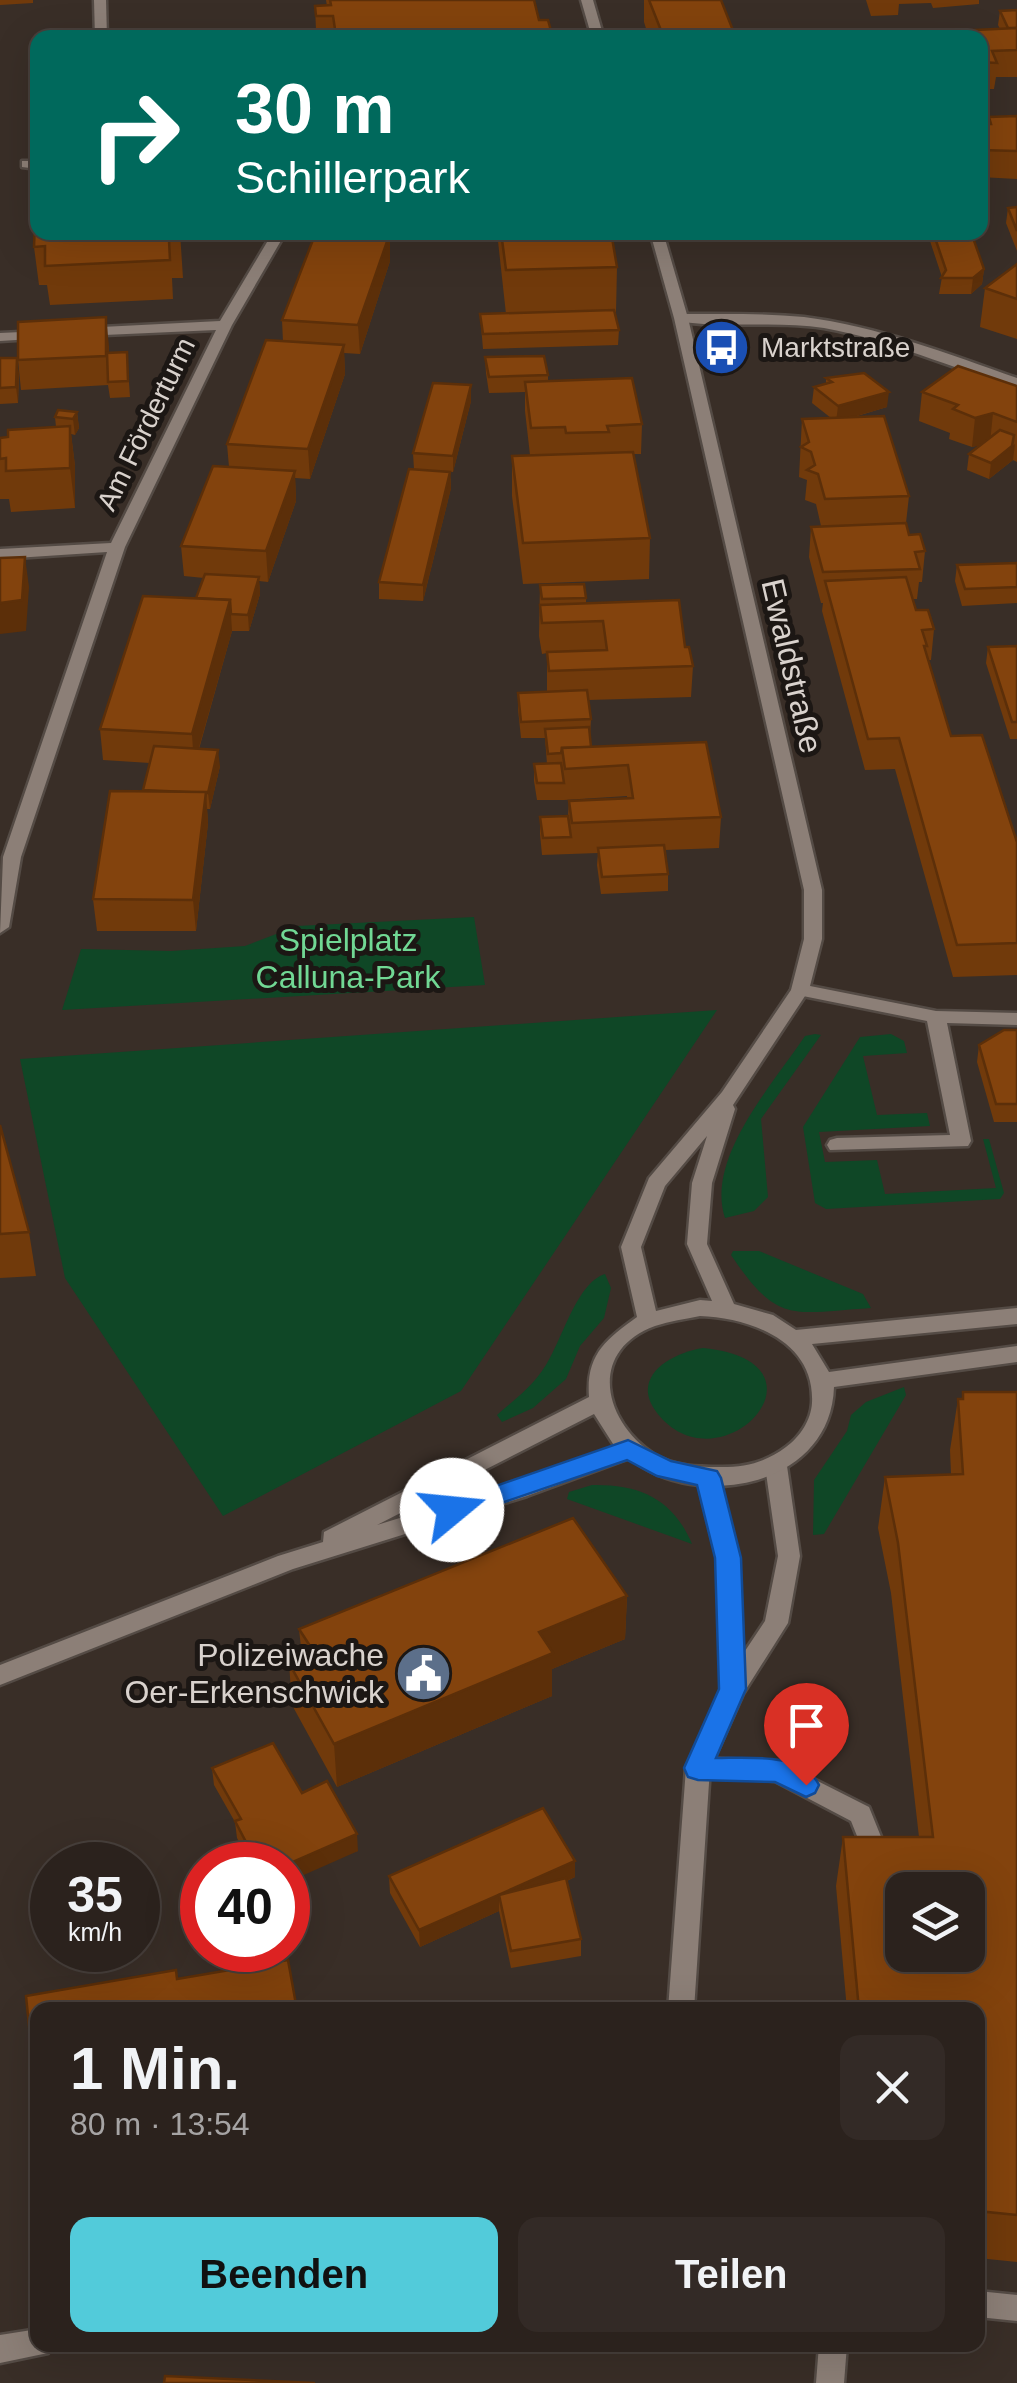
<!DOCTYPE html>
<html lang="de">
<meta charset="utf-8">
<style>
body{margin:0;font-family:Arial,sans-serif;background:#332a26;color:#f1f3f6;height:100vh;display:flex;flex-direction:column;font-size:38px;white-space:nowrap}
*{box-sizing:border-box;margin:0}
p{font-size:32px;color:#a6a4a4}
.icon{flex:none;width:55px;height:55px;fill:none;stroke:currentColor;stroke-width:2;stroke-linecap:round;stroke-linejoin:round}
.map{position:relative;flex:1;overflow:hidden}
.side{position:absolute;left:30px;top:2002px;width:955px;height:350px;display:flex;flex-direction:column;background:#2b221d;border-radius:20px;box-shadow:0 10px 40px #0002,0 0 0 2px #473f3b}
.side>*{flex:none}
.hud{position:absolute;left:30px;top:30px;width:958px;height:210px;border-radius:20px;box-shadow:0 10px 40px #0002,0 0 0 2px #473f3b;background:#00695c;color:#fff;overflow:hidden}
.buttons{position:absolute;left:885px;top:1872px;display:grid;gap:20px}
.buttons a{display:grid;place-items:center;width:100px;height:100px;border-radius:20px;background:#2b221d;box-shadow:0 10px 40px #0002,0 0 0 2px #473f3b;font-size:50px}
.speed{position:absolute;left:30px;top:1842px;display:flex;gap:20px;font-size:50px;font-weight:700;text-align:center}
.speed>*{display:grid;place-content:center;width:130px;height:130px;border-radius:50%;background:#2b221d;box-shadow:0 10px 40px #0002,0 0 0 2px #473f3b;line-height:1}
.speed small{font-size:25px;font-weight:400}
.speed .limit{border:15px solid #d22;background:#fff;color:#111}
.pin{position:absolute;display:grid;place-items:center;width:85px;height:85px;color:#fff;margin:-102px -42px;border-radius:50% 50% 50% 0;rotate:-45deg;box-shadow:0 0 10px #0007}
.pin .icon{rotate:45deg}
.me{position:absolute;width:110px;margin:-55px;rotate:73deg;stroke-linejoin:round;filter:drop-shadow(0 0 8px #0008)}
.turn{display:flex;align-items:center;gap:35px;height:210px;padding:0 40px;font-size:45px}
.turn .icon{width:130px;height:130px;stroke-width:2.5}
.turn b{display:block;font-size:70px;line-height:85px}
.round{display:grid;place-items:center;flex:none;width:105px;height:105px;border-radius:20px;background:#332a26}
.headline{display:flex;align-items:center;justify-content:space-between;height:170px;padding:0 40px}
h1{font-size:60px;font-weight:700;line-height:75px}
.button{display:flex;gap:20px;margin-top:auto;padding:20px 40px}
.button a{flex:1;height:115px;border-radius:20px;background:#52cbda;color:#111;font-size:40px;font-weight:700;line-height:115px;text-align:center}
.button a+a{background:#332a26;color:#f1f3f6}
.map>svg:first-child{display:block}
</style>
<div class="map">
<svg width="1017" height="2383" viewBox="0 0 1017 2383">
<rect width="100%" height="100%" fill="#392e27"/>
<g fill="#0f4726">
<polygon points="474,917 485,985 62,1010 81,949 171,951 245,946 297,926"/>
<polygon points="717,1010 461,1391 223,1516 65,1278 20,1059"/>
<path d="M815 1034 821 1035 761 1119 768 1197 754 1211 725 1218C705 1158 774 1083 805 1036Z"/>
<polygon points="891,1034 904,1041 907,1053 863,1056 877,1115 927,1113 930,1126 819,1132 825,1162 877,1160 885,1194 996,1188 983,1139 989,1139 1004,1193 1000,1199 826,1209 815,1203 803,1127 860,1037"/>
<path d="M733 1251H759L863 1294 871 1308C792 1313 778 1325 731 1255Z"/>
<path d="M605 1274 611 1288 604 1318 580 1346 566 1379 533 1408 502 1422 497 1415C513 1401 530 1388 542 1371 561 1346 575 1283 605 1274Z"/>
<path d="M703 1348C842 1362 720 1493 657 1413 629 1377 671 1353 703 1348Z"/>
<polygon points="904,1387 906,1395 824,1534 813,1535 814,1480 847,1431 851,1415 866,1402"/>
<path d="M592 1485C640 1484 673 1499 692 1544L567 1499 569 1492Z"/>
</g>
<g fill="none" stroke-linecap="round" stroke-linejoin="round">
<defs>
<g id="service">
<polygon points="94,0 106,0 107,38 95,38"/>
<polygon points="22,161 38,161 38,169 22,167"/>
<polygon points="800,984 936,1011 1017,1013 1017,1025 947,1023 971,1141 968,1146 830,1150 827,1145 830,1140 837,1138 950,1135 927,1021 793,994 791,990"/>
<polygon points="698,1758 778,1761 869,1807 890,1859 887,1866 878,1870 869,1866 851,1821 775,1781 689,1775 686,1768 689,1761"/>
<polygon points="38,2329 38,2345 51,2345 48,2353 0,2363 0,2335"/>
</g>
<g id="minor">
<polygon points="273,232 286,232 232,325 125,547 21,857 9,927 0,933 3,857 107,552 0,559 0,549 111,543 216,330 82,336 75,332 82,328 220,321"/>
<path d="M681 314C722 314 763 313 804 317 877 326 948 354 1017 378V387C952 369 891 340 824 328 775 320 724 329 676 321V315Z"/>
<polygon points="43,331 48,332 48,338 0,341 0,333"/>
<polygon points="776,1458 784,1460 787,1466 800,1556 788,1623 743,1694 710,1768 694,2010 668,2010 686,1768 721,1689 717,1558 697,1478 700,1472 716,1472 719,1478 739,1558 743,1654 765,1621 778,1556 765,1466 768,1460"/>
<polygon points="978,2291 1017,2295 1017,2321 978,2317"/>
<polygon points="819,2345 847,2345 844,2383 816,2383"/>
</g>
<g id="tertiary">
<polygon points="581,0 593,0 604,38 592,38"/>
<path d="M650 232H663L688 318 822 890V939L809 990 733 1105 735 1109 712 1183 707 1244 734 1304 773 1315 796 1330 1017 1308V1324L812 1344 829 1372 1017 1346V1362L834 1387C831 1487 697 1512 630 1458L527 1496 293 1569 0 1685V1665L278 1556 323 1542 324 1532 589 1397C586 1355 605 1340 637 1317L621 1247 649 1178 722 1092 791 990 804 939V890L674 318ZM707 1136 692 1183 687 1244 712 1301 700 1300 656 1311 641 1247 665 1186ZM700 1316C751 1318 815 1341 812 1403 811 1420 800 1437 786 1447 766 1462 746 1467 722 1467 699 1467 675 1467 655 1455 603 1422 587 1351 655 1326 670 1321 685 1319 700 1316ZM594 1414 615 1447 513 1483 377 1525Z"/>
</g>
</defs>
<use href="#service" stroke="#544b45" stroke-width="5"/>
<use href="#minor" stroke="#544b45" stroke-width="5"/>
<use href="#tertiary" stroke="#544b45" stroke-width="5"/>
<use href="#service" fill="#8c7f77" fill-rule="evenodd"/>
<use href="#minor" fill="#8c7f77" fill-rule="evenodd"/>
<use href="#tertiary" fill="#8c7f77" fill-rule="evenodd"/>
</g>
<g fill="#713a0b">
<polygon points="0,0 33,0 33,3 0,5"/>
<polygon points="326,0 534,0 539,20 316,30 315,6 327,6"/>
<polygon points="644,0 721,0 736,38 649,38 644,22"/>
<polygon points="866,0 979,0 979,4 933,8 931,3 899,4 898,15 871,16"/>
<polygon points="1017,10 1017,77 996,77 994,89 980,89 980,38 955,37 955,31 1000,29 998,25 1000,11"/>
<polygon points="1017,116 1017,179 980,177 980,124 988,124 989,117"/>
<polygon points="1017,207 1017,251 1006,223 1008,208"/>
<polygon points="180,232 183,278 172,278 173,299 50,305 47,285 39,285 34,247"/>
<polygon points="497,232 611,232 617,267 616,312 615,312 619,330 618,345 483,349 480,314 506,314"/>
<polygon points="927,232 971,232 984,269 982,284 971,294 939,294 942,277"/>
<polygon points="390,261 360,354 344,353 345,374 310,479 295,478 296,501 268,582 259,581 260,594 249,631 232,631 199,749 220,766 210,809 207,809 208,823 196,931 97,931 93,899 143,791 150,763 103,760 100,729 196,598 204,578 184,576 181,546 229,467 227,444 283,342 282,320"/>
<polygon points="1017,264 1017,339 980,327 985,288"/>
<polygon points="109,353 128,367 130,397 110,398 108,385 21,390 18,360"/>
<polygon points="485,357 548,375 548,381 642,424 641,454 634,454 650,538 649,579 523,584 512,496 512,456 530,455 525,411 525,392 489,393 486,373"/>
<polygon points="0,358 19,373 18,403 0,404"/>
<polygon points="826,378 887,407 854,417 909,496 906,523 909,535 925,551 922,582 919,582 917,599 913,599 916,610 934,629 931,660 928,660 951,736 1017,842 1017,975 953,977 895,769 865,770 822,611 823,603 821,603 809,557 811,527 821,526 816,504 805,500 807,480 799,477 802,419 831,418 812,403 814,387 826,384"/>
<polygon points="471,385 471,401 453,472 414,469 413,453"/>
<polygon points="1017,386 1017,462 1013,460 989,479 967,470 969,454 980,445 972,447 949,439 950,433 919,421 922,392"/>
<polygon points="77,412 79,428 75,435 71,434 75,466 75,508 11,512 9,499 0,499 0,438 56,427 55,417"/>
<polygon points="450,472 451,488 423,601 379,599 379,582"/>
<polygon points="1017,563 1017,603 962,606 955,581 957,565"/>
<polygon points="540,585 586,598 586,603 685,647 693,666 691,697 588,700 591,719 590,736 591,747 706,742 721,817 719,848 665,850 668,874 668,891 601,894 597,865 598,853 542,855 540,834 540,817 568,816 569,801 627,799 627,796 564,800 537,800 534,781 534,764 547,764 545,738 521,738 518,709 518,693 547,691 547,653 542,654 539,636"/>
<polygon points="1017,646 1017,739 1010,739 986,663 988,647"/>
<polygon points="1017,1030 1017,1122 994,1122 977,1062 979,1045"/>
<polygon points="0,1125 29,1232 36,1276 0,1278"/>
<polygon points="963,1392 1017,1392 1017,2262 978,2258 978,2010 847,2010 836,1886 843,1837 919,1837 891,1593 878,1528 885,1477 951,1474 950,1450 958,1399 962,1399"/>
<polygon points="627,1596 625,1639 552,1669 552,1696 337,1787 292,1705 289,1663 302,1657 299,1629"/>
<polygon points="212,1768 302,1793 358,1851 288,1865 251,1865 237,1838 235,1822 214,1785"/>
<polygon points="575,1861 575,1877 567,1881 581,1939 581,1956 511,1968 499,1911 420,1947 390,1893 389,1876"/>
</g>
<g fill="#5c2f09">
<polygon points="390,233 390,261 360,354 358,325"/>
<polygon points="984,269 982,284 971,294 973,278"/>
<polygon points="106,317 109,346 109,385 106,356"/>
<polygon points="344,345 345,374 310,479 308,449"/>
<polygon points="17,358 19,373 18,403 16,387"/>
<polygon points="471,385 471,401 453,472 453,456"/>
<polygon points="889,392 887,407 836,422 838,406"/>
<polygon points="77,412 79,428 75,435 73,419"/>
<polygon points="993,413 990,443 972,447 975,418"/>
<polygon points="70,426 75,466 75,508 70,468"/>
<polygon points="1015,444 1013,460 989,479 991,463"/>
<polygon points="295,471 296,501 268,582 266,551"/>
<polygon points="450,472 451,488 423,601 423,585"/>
<polygon points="25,557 29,587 26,631 0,634 0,603"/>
<polygon points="259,577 260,594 249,631 248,615"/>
<polygon points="230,600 232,631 194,765 192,734"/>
<polygon points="218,750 220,766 210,809 208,793"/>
<polygon points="206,792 208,823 196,931 193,900"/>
<polygon points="627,1596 625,1639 552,1669 552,1696 337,1787 334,1744 539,1632"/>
<polygon points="357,1834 358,1851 288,1882 288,1865"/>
<polygon points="575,1861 575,1877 502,1910 499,1895 499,1911 420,1947 419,1930"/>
</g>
<g fill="#83430d" stroke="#5c2f09" stroke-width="2.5" fill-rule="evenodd">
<polygon points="330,0 534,0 539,20 548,20 553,38 122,38 335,29 333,16 316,16 315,6 331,5"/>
<polygon points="649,0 721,0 736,38 664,38"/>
<polygon points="1017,10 1017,28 1008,28 1000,11"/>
<polygon points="1017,28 1017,50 992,51 997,63 980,62 980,38 937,38 958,37 955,31"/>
<polygon points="1017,116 1017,151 980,150 980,124 991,124 989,117"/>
<polygon points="1017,207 1017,231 1008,208"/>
<polygon points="35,220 38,220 38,232 180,232 180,240 169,240 170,260 45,266 45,246 34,247"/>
<polygon points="316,232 390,233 358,325 282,320"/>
<polygon points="501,232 611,232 617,267 506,270"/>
<polygon points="933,232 971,232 984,269 973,278 941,278 946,270"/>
<polygon points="1017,264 1017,299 985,288"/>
<polygon points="614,310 619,330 483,334 480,314"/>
<polygon points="106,317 106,356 18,360 18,322"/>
<polygon points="266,340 344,345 308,449 227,444"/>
<polygon points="127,352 128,381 108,382 107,353"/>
<polygon points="544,356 548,375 489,377 485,357"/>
<polygon points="0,358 17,358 16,387 0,388"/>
<polygon points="958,366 1017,386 1017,422 993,413 975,418 953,409 958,405 922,392"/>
<polygon points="864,373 889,392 838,406 814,387 832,382 826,378"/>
<polygon points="632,378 642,424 607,426 609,432 566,433 565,427 531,428 525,382"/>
<polygon points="433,383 471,385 453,456 413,453"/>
<polygon points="58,410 77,412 73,419 55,417"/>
<polygon points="884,416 909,496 825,499 818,474 807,470 815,465 811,452 801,447 809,442 802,419"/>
<polygon points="70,426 70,468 6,471 6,458 0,459 0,438 8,437 8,430"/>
<polygon points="1000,430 1014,435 1012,446 991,463 969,454"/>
<polygon points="633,452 650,538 523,543 512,456"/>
<polygon points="213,466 295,471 266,551 181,546"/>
<polygon points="409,469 450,472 423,585 379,582"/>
<polygon points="906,523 909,535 920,534 925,551 915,552 920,569 823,572 811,527"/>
<polygon points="25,557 22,600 0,603 0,558"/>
<polygon points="1017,563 1017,587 965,589 957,565"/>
<polygon points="205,574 259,577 248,615 231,614 230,600 196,598"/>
<polygon points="906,577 916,610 928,610 934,629 922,630 927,646 924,646 951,736 982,735 1017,842 1017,943 957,945 899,738 868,739 825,581"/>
<polygon points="584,584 586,598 542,599 540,585"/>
<polygon points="143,596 230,600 192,734 100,729"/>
<polygon points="679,600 685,647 689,647 693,666 549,671 547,652 607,650 603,621 542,623 540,605"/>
<polygon points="1017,646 1017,722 1012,722 988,647"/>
<polygon points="587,690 591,719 521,722 518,693"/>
<polygon points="589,727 591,747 562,748 561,753 548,754 545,729"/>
<polygon points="706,742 721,817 572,823 569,801 633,798 628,765 565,769 562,748"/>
<polygon points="154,746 218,750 208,793 143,790"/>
<polygon points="561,763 564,783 537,783 534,764"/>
<polygon points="110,791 206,792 193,900 93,899"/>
<polygon points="568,816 571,837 543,838 540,817"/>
<polygon points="664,845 668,874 602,877 598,848"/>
<polygon points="1004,1030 1017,1030 1017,1104 996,1104 979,1045"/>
<polygon points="0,1125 29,1232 0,1234"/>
<path d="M963 1392H1017V2215L978 2211V2010H859L843 1837H933L898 1543 885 1477 963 1474 958 1399H963ZM902 1890H968V1955H902Z"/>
<polygon points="573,1518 627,1596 539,1632 553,1653 334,1744 289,1663 314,1652 299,1629"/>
<polygon points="273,1743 302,1793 327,1781 357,1834 286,1865 258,1865 235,1821 241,1819 212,1768"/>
<polygon points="543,1808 575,1861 419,1930 389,1876"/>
<polygon points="566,1878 581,1939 511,1951 499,1895"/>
<polygon points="288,1960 297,2010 38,2010 38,2115 26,1996 176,1970 177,1979"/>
<polygon points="165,2376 315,2383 164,2383"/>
</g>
<path fill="#1a73e8" stroke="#114b97" stroke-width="2.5" d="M628 1440 671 1461 717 1471 721 1478 741 1558 746 1689 716 1758C747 1758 803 1752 819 1785L815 1793 806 1797 775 1782 698 1780 688 1777 684 1768 719 1689 715 1558 697 1485 657 1476 627 1460 452 1520 444 1517 440 1510 444 1504Z"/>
<defs>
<symbol id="bus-disc" viewBox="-11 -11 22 22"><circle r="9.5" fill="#1a4fb4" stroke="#1c1714"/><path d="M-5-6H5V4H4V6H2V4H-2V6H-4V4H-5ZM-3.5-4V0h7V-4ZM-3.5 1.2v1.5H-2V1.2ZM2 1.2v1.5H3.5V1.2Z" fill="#fff"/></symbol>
<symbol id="civic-disc" viewBox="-11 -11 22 22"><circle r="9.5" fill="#5c6f8a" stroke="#1c1714"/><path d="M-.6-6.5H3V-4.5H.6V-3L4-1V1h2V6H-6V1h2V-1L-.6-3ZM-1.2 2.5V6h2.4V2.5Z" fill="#fff"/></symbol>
</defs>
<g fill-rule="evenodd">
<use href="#bus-disc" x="690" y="316" width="63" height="63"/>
<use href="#civic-disc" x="392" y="1642" width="63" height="63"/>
</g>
<g text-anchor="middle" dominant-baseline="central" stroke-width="10" stroke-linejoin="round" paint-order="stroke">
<g font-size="28" fill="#d9d2cd" stroke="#1c1714" text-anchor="start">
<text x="761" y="347">Marktstraße</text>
</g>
<g font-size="28" fill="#d9d2cd" stroke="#1c1714">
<text transform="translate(146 424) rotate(-64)">Am Förderturm</text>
</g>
<g font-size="32" fill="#d9d2cd" stroke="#1c1714">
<text transform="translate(792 666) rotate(77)">Ewaldstraße</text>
</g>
<g font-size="32" fill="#71d894" stroke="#1c1714">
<text x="348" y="940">Spielplatz<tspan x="348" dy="37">Calluna-Park</tspan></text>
</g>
<g font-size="32" fill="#d9d2cd" stroke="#1c1714" text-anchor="end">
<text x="384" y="1655">Polizeiwache<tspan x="384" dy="37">Oer-Erkenschwick</tspan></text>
</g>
</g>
</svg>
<div class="buttons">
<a><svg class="icon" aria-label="layers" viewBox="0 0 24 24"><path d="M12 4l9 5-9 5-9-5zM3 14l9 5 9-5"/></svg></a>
</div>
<div class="speed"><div>35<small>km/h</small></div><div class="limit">40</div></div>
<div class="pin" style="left:806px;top:1785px;background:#d93025"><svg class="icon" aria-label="arrive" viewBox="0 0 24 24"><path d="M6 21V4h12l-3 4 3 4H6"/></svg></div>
<svg class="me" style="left:452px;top:1510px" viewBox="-20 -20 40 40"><circle r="19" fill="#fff"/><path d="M0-13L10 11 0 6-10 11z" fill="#1a73e8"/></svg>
<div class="hud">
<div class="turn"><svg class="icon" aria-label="right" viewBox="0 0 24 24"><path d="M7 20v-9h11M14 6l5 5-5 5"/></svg><div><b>30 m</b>Schillerpark</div></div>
</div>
<section class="side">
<div class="headline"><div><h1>1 Min.</h1><p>80 m · 13:54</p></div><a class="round"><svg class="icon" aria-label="close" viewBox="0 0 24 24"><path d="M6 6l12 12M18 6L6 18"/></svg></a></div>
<div class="button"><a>Beenden</a><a>Teilen</a></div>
</section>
</div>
